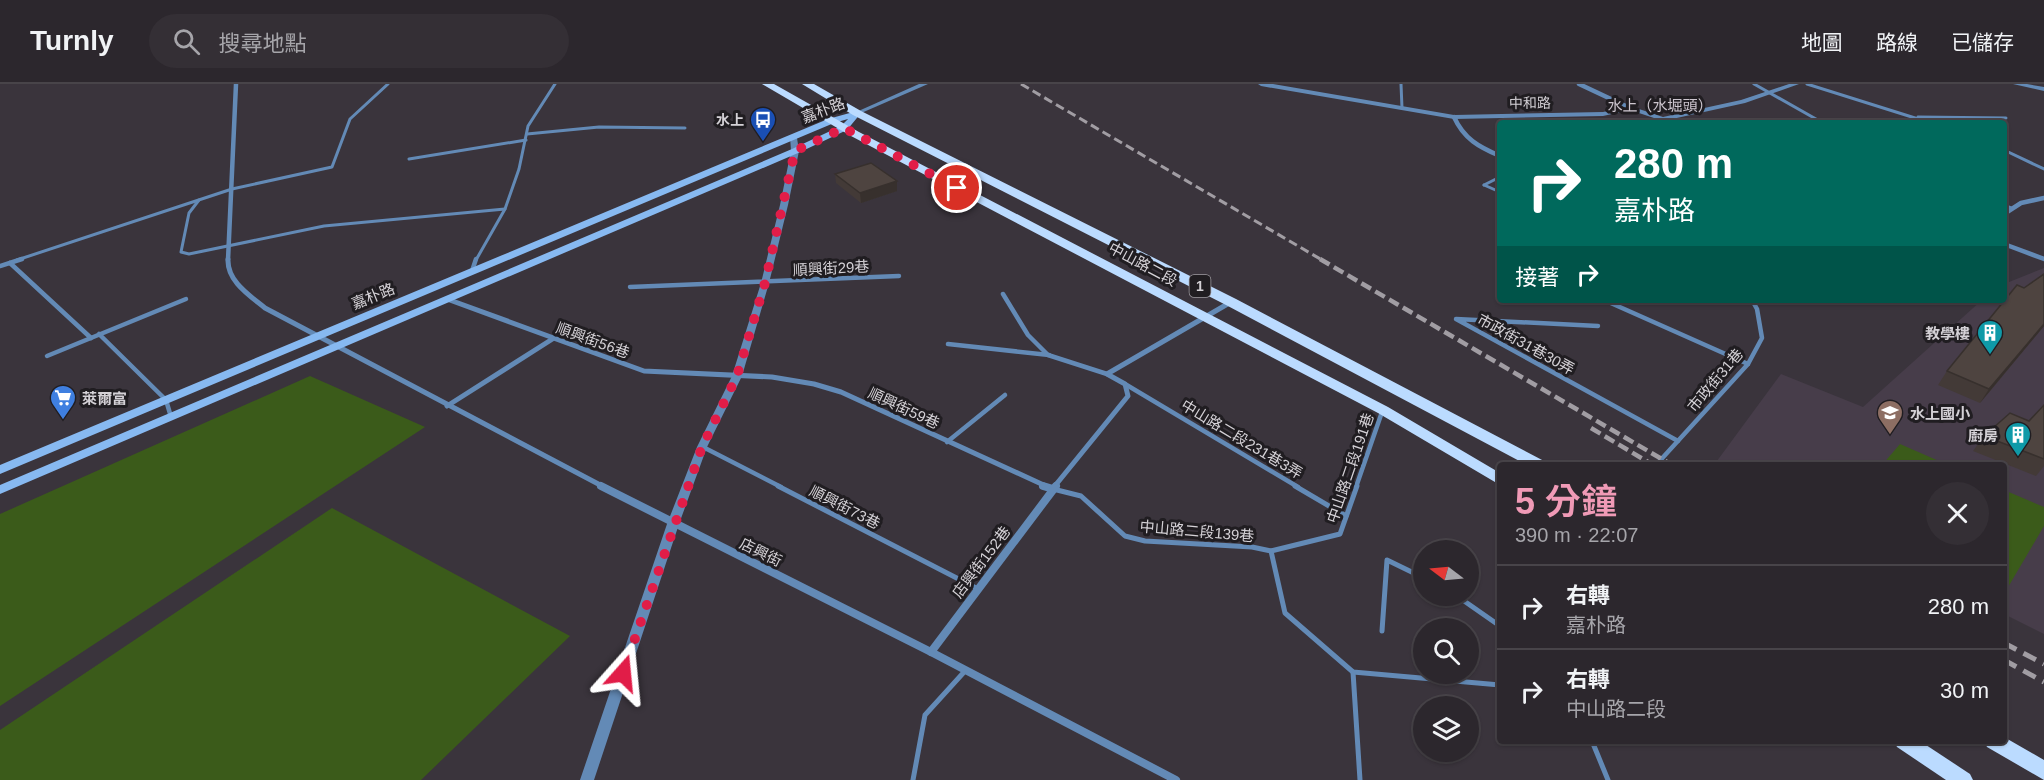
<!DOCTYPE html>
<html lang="zh-TW">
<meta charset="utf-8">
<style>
body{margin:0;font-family:Arial,"Noto Sans TC",sans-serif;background:#342f35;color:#f1f3f6;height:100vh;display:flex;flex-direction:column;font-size:22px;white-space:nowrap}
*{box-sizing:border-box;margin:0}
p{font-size:20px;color:#a6a5aa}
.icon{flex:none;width:33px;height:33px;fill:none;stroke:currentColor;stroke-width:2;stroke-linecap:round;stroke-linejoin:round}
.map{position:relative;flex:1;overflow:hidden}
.drawer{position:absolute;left:1497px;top:378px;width:510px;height:282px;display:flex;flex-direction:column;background:#2c272d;border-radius:6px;box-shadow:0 2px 4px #0004,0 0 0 2px #484449}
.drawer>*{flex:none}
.banner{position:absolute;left:1497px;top:36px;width:510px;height:183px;border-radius:6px;box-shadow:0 2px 4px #0004,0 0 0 2px #484449;background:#00695c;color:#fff;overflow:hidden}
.needle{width:39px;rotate:286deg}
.controls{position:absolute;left:1413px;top:456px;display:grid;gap:12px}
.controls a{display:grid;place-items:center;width:66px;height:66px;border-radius:50%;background:#2c272d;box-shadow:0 2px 4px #0004,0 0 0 2px #484449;font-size:30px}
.pin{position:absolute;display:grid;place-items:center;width:51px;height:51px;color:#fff;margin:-26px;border:3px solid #fff;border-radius:50%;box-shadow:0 2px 6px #0007}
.me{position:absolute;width:66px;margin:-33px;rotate:18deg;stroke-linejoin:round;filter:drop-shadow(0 0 4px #0008)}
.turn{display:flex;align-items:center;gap:21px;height:126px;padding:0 18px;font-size:27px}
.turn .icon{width:78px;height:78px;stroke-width:2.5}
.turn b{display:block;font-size:42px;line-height:51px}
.then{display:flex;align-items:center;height:57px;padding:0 18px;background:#0003;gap:12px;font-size:22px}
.round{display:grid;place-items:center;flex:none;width:63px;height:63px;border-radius:32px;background:#342f35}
.head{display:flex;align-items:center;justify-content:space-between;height:102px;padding:0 18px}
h1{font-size:36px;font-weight:600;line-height:45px;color:#f09ab6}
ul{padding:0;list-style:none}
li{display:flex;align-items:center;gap:18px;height:84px;padding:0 18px;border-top:2px solid #484449}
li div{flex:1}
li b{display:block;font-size:22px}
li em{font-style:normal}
header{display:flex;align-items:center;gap:36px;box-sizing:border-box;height:84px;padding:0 30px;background:#2c272d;border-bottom:2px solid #484449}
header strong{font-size:28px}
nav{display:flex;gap:33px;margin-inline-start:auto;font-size:21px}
.search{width:420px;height:54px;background:#342f35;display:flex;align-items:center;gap:15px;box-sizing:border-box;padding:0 21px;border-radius:33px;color:#a6a5aa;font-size:22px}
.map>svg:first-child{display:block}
</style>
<header>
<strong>Turnly</strong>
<div class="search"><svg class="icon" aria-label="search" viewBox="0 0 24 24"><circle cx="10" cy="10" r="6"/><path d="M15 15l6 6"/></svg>搜尋地點</div>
<nav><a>地圖</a><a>路線</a><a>已儲存</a></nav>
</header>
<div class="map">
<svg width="2044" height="696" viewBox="0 0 2044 696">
<rect width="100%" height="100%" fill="#3a343c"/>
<polygon fill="#473d4a" points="2044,184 2044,550 2004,530 2004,381 1714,381 1781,290 1863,323 1982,216 2004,216 2004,200"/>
<g fill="#3b5b1a">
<polygon points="310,292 425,343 0,622 0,430"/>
<polygon points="1900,360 1948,381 1882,381"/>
<polygon points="2004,406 2044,423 2044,442 2004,510"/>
<polygon points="332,424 570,552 421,696 0,696 0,646"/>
</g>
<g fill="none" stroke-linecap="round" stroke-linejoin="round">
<g stroke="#638ab6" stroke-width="3">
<polyline points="1401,0 1402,24"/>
<polyline points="1754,0 1823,39"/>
<polyline points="1807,0 1931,39"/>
<polyline points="1918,33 2006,34"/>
<polyline points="1663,35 1673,39"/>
<polyline points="527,50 599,43 685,44"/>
<polyline points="2004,66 2044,85"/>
<polyline points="409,75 526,56"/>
<polyline points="1484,101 1500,93"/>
<polyline points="1484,101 1500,108"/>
<polyline points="199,116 189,129 181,168 189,170 324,142 505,125"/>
<polyline points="2004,121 2011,124"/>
<polyline points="17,176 232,105 332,83 350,35 388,0"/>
<polyline points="476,176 505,125 519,85 528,42 555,0"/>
</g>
<g stroke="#638ab6" stroke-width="4.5">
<polyline points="10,179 91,254"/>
<polyline points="0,182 22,175"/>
<polyline points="472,187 476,175"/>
<polyline points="630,203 899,192"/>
<polyline points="1003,210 1028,251 1048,271 1107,290"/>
<polyline points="1604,216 1748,280"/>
<polyline points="1598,242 1456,235 1678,357"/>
<polyline points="99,250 166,316 171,333"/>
<polyline points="948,260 1049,271"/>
<polyline points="47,272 186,215"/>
<polyline points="1125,300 1298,403"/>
<polyline points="947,358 1005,311"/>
<polyline points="703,363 781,403"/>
<polyline points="1656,381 1748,280 1762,254 1757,225 1752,216"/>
<polyline points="1356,403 1382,328"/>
</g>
<g stroke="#638ab6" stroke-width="5">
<polyline points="778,402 978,505"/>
<polyline points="1295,402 1346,432"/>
<polyline points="1053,405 1081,412 1125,452 1145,457 1252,463 1271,467 1285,529 1353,588 1500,601"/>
<polyline points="1271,467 1340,450 1357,402"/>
<polyline points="1457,512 1500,542"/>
<polyline points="1382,547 1387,476 1424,494"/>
<polyline points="1353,588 1360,696"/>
<polyline points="1592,657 1608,696"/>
<polyline points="913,696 925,631 965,587"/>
</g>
<g stroke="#638ab6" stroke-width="4.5">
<polyline points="1579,0 1630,24"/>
<path d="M1454 33C1464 55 1479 63 1500 72"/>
<polyline points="2004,130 2021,119 2044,114"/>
<polyline points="2004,160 2044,175"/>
<polyline points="228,176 236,0"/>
</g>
<g stroke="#638ab6" stroke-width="5">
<path d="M228 175C227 197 249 211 265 224L604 403"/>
<polyline points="447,215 644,287 772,293 814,300 841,308 1048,403"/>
<polyline points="447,322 554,254"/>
<polyline points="1054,403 1128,312 1125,300 1107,290 1231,218"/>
</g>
<g stroke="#638ab6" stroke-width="8">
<polyline points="601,402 931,568 1176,696"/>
<polyline points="1043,402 1053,405"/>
<polyline points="931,568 1056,402"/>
</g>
<g fill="#638ab6" fill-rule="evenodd">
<polygon points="919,0 928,0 859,30 854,29"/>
<polygon points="1258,0 1273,0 1454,31 1603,28 1630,22 1663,33 1741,16 1789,0 1799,0 1745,19 1663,37 1630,26 1603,32 1454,35 1261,2"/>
<polygon points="2013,0 2027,0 2044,3 2044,7"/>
<polygon points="790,52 797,54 799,67 788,121 769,199 742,292 707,363 679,440 594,696 580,696 667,440 697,363 732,292 761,199 780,121 791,67"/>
</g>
<polygon fill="#87b9f1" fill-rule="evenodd" points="857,27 861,29 847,46 798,69 0,410 0,401 792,65 841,42 848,35 834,39 0,390 0,381 828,35"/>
<g fill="#bbdbff" fill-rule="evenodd">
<polygon points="762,0 774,0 859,48 1388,323 1500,389 1500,401 1378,329 851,52"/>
<polygon points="802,0 814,0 861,27 1236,215 1544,377 1547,381 1527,381 1226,221 853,31"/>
<polygon points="2004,653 2044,676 2044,696 1987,663 1984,657 2004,657"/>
<polygon points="1894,657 1920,657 1970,690 1973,696 1946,696 1897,663"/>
</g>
<polyline stroke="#a19da3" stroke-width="3" stroke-dasharray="9 4.5" stroke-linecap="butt" points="1021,0 1322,176"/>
<g stroke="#a19da3" stroke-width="4.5" stroke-dasharray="11 5" stroke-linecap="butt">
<polyline points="1320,175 1672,381"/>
<polyline points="1591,344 1653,381"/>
</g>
<g stroke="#a19da3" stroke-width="5" stroke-dasharray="14 8" stroke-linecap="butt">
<polyline points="2004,559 2044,580"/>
<polyline points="2004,576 2044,598"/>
</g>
</g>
<g fill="#433a37">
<polygon points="835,90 897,97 897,107 861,119 836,99"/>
<polygon points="2044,190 2044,242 1980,319 1938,301 1947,287 2024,204"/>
<polygon points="2044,321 2044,382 2036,392 1973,367 1984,352 2029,337"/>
</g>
<g fill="#37302d">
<polygon points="897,97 897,107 861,119 860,109"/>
<polygon points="2044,240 2044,242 1980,319 1989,305"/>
</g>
<g fill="#4e4440" stroke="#37302d" stroke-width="1.5">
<polygon points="871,79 897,97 860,109 835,90"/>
<polygon points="2044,190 2044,240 1989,305 1947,287 2017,201 2024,204"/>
<polygon points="2044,321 2044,375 1984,352 2010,329 2029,337"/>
</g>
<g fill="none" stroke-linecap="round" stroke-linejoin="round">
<polyline stroke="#e11d48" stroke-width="10" stroke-dasharray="0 18" points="623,589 702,363 737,292 765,199 795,67 844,44 957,104"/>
</g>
<defs>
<symbol id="bus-pin" viewBox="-11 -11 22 30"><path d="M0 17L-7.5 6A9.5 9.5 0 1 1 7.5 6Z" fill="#1a4fb4" stroke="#201d21"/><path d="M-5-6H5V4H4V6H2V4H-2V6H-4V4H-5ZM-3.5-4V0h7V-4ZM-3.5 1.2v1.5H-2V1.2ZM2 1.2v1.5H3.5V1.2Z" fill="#fff"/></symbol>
<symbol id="building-pin" viewBox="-11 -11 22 30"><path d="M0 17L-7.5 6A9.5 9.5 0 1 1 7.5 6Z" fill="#0f9aa8" stroke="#201d21"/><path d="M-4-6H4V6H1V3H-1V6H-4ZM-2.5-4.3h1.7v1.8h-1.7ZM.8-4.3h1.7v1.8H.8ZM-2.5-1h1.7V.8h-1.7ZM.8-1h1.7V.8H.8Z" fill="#fff"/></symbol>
<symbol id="supermarket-pin" viewBox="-11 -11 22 30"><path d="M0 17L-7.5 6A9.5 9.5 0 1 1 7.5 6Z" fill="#3f7fe0" stroke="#201d21"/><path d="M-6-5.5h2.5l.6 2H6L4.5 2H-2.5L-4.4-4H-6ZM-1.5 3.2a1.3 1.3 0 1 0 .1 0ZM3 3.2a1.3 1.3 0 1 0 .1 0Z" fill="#fff"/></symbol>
<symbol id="school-pin" viewBox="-11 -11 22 30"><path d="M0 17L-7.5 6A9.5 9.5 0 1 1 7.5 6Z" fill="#8d6e63" stroke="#201d21"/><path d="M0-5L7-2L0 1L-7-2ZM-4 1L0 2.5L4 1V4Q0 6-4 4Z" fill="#fff"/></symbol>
</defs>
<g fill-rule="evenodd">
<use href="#bus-pin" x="748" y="21" width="30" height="40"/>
<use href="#building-pin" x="1975" y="234" width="30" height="40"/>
<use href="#supermarket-pin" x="48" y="299" width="30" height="40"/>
<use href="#school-pin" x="1875" y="314" width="30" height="40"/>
<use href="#building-pin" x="2003" y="336" width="30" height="40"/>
</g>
<g text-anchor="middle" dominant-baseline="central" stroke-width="6" stroke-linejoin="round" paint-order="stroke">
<g font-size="14" fill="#d4d1d6" stroke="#201d21">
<text transform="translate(1530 19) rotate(-1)">中和路</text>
</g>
<g font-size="14" font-weight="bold" fill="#d4d1d6" stroke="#201d21" text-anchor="end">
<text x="744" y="36">水上</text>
</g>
<rect fill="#201d21" stroke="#9e9ba0" stroke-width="1.5" x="1189.5" y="191" width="21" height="22" rx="4.5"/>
<g font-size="14" font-weight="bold" fill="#d4d1d6">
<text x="1200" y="202">1</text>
</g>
<g font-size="15" fill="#cdc6cf" stroke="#201d21">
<text x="1660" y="21">水上（水堀頭）</text>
</g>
<g font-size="15" fill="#d4d1d6" stroke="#201d21">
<text transform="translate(823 26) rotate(-21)">嘉朴路</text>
<text transform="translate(1143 180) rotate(28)">中山路二段</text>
<text transform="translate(831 184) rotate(-3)">順興街29巷</text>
<text transform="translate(373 212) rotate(-22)">嘉朴路</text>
<text transform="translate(593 256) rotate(20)">順興街56巷</text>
<text transform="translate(1526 260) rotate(29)">市政街31巷30弄</text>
<text transform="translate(1715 296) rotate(-50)">市政街31巷</text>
<text transform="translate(904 324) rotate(25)">順興街59巷</text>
<text transform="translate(1242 355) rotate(31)">中山路二段231巷3弄</text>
<text transform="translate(1350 384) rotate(-71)">中山路二段191巷</text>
<text transform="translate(845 423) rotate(27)">順興街73巷</text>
<text transform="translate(1197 447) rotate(5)">中山路二段139巷</text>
<text transform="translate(761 468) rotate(26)">店興街</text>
<text transform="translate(981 478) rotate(-53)">店興街152巷</text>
</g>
<g font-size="15" font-weight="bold" fill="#d4d1d6" stroke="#201d21" text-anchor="end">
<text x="1970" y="249">教學樓</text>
<text x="82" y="314" text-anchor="start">萊爾富</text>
<text x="1910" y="329" text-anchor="start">水上國小</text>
<text x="1998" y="351">廚房</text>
</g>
</g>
</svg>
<div class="controls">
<a><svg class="needle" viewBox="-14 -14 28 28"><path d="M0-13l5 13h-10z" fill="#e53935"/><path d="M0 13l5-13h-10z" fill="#a6a5aa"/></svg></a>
<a><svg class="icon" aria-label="search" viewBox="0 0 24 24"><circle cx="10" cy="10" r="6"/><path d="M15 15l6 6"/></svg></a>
<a><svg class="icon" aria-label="layers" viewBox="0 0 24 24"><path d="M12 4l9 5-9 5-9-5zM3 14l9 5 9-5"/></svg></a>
</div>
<div class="pin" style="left:957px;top:104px;background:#d93025"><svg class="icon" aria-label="arrive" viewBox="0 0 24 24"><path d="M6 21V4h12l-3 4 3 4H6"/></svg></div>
<svg class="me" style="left:623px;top:589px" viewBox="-20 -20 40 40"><path d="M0-17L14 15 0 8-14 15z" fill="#e11d48" stroke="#fff" stroke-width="4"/></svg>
<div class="banner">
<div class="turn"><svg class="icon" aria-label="right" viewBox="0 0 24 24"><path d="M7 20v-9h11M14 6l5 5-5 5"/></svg><div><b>280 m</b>嘉朴路</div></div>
<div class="then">接著<svg class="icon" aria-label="right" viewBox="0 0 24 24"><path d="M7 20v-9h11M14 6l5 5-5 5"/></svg></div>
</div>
<section class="drawer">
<div class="head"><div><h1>5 分鐘</h1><p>390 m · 22:07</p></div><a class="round"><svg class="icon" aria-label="close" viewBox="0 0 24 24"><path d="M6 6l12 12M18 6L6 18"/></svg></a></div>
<ul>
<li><svg class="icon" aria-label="right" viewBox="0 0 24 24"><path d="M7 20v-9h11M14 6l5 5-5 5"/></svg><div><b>右轉</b><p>嘉朴路</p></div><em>280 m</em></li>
<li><svg class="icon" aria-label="right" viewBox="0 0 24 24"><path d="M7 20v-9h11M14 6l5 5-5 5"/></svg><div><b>右轉</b><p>中山路二段</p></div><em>30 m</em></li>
</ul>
</section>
</div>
